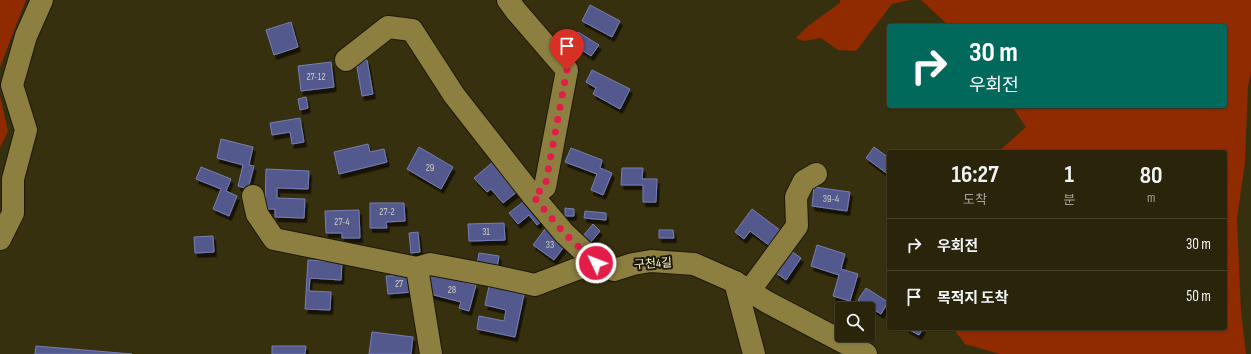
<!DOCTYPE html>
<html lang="ko">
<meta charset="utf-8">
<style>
body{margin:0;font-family:"Sofia Sans Condensed","Noto Sans KR",sans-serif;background:#312c13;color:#f1f3f6;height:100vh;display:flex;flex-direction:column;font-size:15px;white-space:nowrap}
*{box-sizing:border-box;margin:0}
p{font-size:13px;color:#a5a49c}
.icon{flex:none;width:22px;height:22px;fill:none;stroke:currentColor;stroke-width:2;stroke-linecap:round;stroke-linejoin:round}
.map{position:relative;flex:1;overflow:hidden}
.details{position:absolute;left:887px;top:150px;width:340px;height:180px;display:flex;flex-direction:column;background:#29240a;border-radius:4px;box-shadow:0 1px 3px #0004,0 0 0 1px #45412b}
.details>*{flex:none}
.top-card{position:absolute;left:887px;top:24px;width:340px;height:84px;border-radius:4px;box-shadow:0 1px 3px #0004,0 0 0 1px #45412b;background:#00695c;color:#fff;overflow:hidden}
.tools{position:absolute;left:835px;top:302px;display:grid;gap:8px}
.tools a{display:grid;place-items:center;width:40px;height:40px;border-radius:4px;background:#29240a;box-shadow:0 1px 3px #0004,0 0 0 1px #45412b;font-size:20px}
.pin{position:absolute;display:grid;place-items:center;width:34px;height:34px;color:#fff;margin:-41px -17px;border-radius:50% 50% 50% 0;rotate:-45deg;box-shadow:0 0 4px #0007}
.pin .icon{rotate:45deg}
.me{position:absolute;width:44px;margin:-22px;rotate:313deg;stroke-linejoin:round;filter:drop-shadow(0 0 3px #0008)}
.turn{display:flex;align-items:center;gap:14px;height:84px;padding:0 16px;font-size:18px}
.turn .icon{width:52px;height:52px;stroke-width:2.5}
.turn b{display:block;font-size:28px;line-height:34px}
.eta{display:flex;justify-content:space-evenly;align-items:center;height:68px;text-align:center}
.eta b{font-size:24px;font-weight:700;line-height:28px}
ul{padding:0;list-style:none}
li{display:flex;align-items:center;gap:12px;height:52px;padding:0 16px;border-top:1px solid #45412b}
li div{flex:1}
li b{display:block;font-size:15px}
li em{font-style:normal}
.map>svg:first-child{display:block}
</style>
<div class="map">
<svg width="1251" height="354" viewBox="0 0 1251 354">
<defs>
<filter id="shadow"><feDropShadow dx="2.5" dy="4.5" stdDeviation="0" flood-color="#0009"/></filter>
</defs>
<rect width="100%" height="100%" fill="#37300e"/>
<g fill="#902a00">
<polygon points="0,0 26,0 0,67"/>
<polygon points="840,0 910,0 892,4 856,51 838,50 821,38 804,41 796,38 808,26 840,3"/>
<polygon points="921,0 1251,0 1251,73 1248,86 1245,162 1237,219 1241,311 1246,354 1000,354 965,344 953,328 1225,328 1225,152 998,152 1026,127 1012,106 1225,106 1225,26 949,26"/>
<polygon points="0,96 8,131 0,148"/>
</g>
<g fill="#53588d" stroke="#777eb6" filter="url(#shadow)">
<polygon points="590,5 620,21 612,37 582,21"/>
<polygon points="291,22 298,47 274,55 266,30"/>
<polygon points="578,32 599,45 591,56 571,43"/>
<polygon points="367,60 373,94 362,96 356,62"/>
<polygon points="331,62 334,87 301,91 298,66"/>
<polygon points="592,70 630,89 620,109 593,94 596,88 586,82"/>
<polygon points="306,97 308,108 300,110 298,99"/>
<polygon points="300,118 304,142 292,144 290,132 272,135 270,123"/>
<polygon points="221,139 253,147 249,165 254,166 248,189 238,186 243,165 217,158"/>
<polygon points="368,144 370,152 384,149 387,162 339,174 334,152"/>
<polygon points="419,147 453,167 441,189 407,169"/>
<polygon points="874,147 889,158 889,175 866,158"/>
<polygon points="571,148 602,160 600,168 612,173 603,195 591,190 597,174 565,162"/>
<polygon points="493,162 518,191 503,203 491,189 487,192 474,178"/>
<polygon points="201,167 231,179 226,191 237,196 229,216 213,209 221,189 196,179"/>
<polygon points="622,168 643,168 642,179 657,179 656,202 643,202 643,185 621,185"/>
<polygon points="266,169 309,171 308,189 277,188 277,198 305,199 304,218 275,217 275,209 265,209"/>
<polygon points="814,187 850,192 847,211 812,206"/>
<polygon points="527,199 544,219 537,225 529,215 518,224 509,213"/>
<polygon points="370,203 404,203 405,221 386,222 387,228 370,228"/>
<polygon points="565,208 574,209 574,216 565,216"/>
<polygon points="752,209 785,234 774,249 750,231 744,239 735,232"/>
<polygon points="359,210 360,238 342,238 342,233 326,233 325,211"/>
<polygon points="585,211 606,213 606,220 584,218"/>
<polygon points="504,223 505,240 469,241 468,224"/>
<polygon points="593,224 600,231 590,243 583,236"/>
<polygon points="545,229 566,244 554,260 533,245"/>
<polygon points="659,230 673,230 674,238 659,238"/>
<polygon points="418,232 420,252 411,253 409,233"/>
<polygon points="213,236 214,252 195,253 194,237"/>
<polygon points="817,245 845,254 841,269 858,274 850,301 833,296 839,275 811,266"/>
<polygon points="791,251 801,258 786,280 776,273"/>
<polygon points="479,253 499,256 497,268 477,265"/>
<polygon points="308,260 342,262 341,280 310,278 309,291 331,292 330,310 305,309"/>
<polygon points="431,274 476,285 469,311 459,308 461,302 430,294 427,278"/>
<polygon points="411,275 412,292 388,294 386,276"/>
<polygon points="489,286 524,294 515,337 477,329 479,316 504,321 506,310 485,305"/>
<polygon points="866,288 888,302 881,314 858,300"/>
<polygon points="906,328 923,328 919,335"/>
<polygon points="372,332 413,337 411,354 369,354"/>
<polygon points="36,346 132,354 35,354"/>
<polygon points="272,346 306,346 305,354 272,354"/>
</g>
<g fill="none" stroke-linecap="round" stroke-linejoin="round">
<defs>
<g id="minor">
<polyline points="508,0 516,11 567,70 545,187 533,196"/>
<polyline points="346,60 388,27 412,30 454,95 533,196 564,233 596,263"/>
<polyline points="253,196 257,214 274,239 417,268"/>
<polyline points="0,239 13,213 13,179 26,130 12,85 26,36 42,0"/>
<polyline points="735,282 754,354"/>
<polyline points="750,290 797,226 796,197 804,181 816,174"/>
<polyline points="431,354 417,268 430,264 494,276 535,285 574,270 596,263 614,270 633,264 651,261 694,264 735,282 767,302 866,354"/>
</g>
</defs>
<use href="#minor" stroke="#1c1805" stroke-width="24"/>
<use href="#minor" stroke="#8c7f40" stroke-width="22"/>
</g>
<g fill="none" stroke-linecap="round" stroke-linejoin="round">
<polyline stroke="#e11d48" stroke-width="7" stroke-dasharray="0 12.6" points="567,70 545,187 533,196 564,233 596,263"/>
</g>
<g text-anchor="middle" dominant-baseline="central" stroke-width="4" stroke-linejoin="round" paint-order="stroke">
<g font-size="10" fill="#d1cec3">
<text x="316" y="77">27-12</text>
<text x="430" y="168">29</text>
<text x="831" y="199">39-4</text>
<text x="387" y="212">27-2</text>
<text x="342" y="222">27-4</text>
<text x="486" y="232">31</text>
<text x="550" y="245">33</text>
<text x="399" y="284">27</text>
<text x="452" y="290">28</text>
</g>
<g font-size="12" fill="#fbf5d5" stroke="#1d1800">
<text transform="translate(653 264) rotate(-4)">구천4길</text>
</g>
</g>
</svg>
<div class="tools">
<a><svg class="icon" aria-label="search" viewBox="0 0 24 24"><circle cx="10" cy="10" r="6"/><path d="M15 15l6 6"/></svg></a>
</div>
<div class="pin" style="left:567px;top:70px;background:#d93025"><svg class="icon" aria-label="arrive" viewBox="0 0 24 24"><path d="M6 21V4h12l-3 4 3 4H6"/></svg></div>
<svg class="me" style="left:596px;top:263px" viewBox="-20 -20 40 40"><circle r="17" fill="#e11d48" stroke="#fff" stroke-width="3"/><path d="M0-11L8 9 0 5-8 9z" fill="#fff"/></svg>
<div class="top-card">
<div class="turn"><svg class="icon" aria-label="right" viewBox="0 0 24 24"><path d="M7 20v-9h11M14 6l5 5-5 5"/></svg><div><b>30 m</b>우회전</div></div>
</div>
<section class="details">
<div class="eta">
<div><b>16:27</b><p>도착</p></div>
<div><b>1</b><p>분</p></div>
<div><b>80</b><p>m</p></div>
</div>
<ul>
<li><svg class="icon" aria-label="right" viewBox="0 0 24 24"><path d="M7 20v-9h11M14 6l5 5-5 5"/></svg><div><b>우회전</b></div><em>30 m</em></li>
<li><svg class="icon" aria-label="arrive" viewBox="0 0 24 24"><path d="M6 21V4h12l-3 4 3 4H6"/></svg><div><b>목적지 도착</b></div><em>50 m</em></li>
</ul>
</section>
</div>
